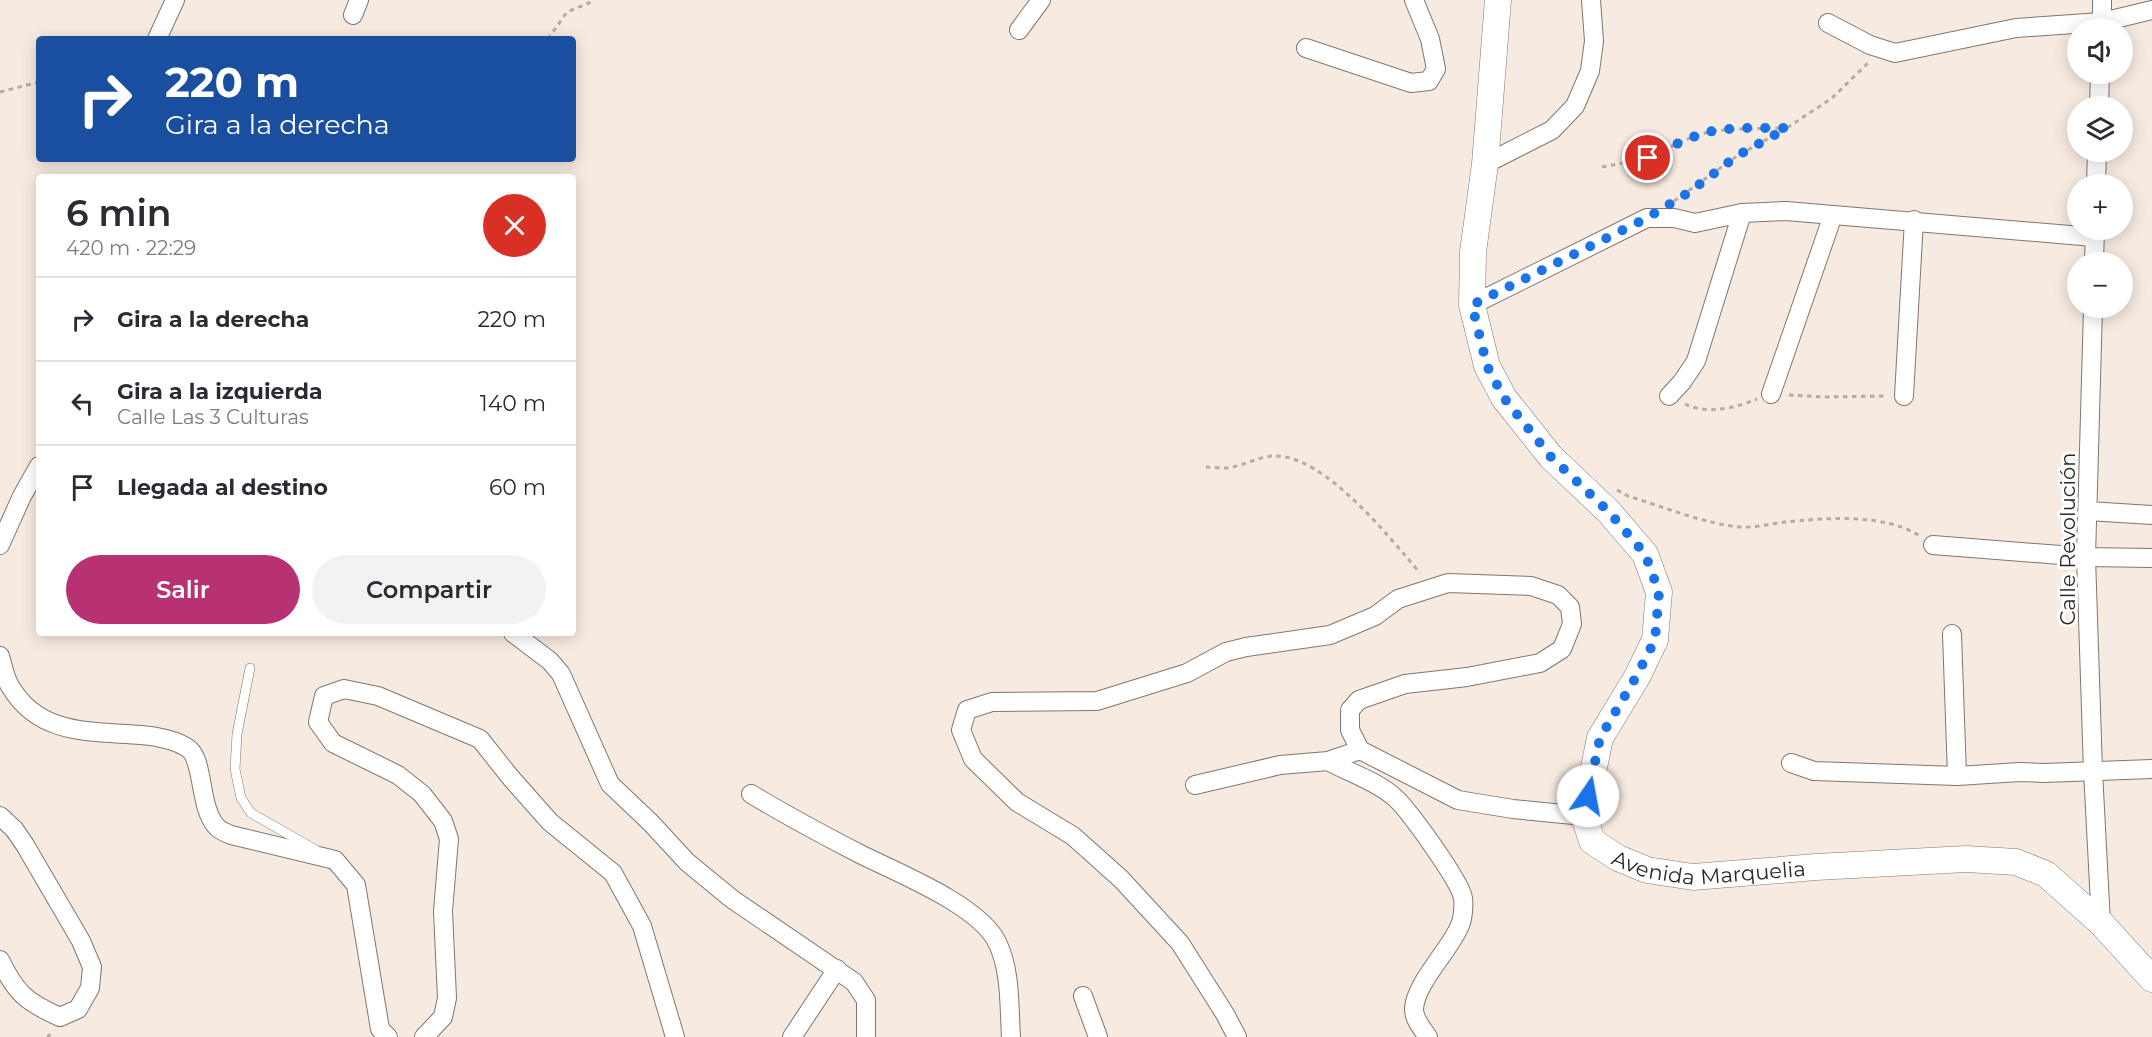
<!DOCTYPE html>
<html lang="es">
<meta charset="utf-8">
<style>
body{margin:0;font-family:Montserrat,sans-serif;background:#f2f2f3;color:#2b2b33;height:100vh;display:flex;flex-direction:column;font-size:22px;white-space:nowrap}
*{box-sizing:border-box;margin:0}
p{font-size:20px;color:#7c7c81}
.icon{flex:none;width:33px;height:33px;fill:none;stroke:currentColor;stroke-width:2;stroke-linecap:round;stroke-linejoin:round}
.map{position:relative;flex:1;overflow:hidden}
.sheet{position:absolute;left:36px;top:174px;width:540px;height:462px;display:flex;flex-direction:column;background:#fff;border-radius:6px;box-shadow:0 3px 15px #0003}
.sheet>*{flex:none}
.top-card{position:absolute;left:36px;top:36px;width:540px;height:126px;border-radius:6px;box-shadow:0 3px 15px #0003;background:#1a4fa0;color:#fff;overflow:hidden}
.fabs{position:absolute;left:2067px;top:18px;display:grid;gap:12px}
.fabs a{display:grid;place-items:center;width:66px;height:66px;border-radius:50%;background:#fff;box-shadow:0 3px 15px #0003;font-size:30px}
.pin{position:absolute;display:grid;place-items:center;width:51px;height:51px;color:#fff;margin:-26px;border:3px solid #fff;border-radius:50%;box-shadow:0 2px 6px #0007}
.me{position:absolute;width:66px;margin:-33px;rotate:12deg;stroke-linejoin:round;filter:drop-shadow(0 0 4px #0008)}
.turn{display:flex;align-items:center;gap:21px;height:126px;padding:0 30px;font-size:27px}
.turn .icon{width:78px;height:78px;stroke-width:2.5}
.turn b{display:block;font-size:42px;line-height:51px}
.round{display:grid;place-items:center;flex:none;width:63px;height:63px;border-radius:32px;background:#f2f2f3}
.head{display:flex;align-items:center;justify-content:space-between;height:102px;padding:0 30px}
h1{font-size:36px;font-weight:600;line-height:45px}
.action{display:flex;gap:12px;margin-top:auto;padding:12px 30px}
.action a{flex:1;height:69px;border-radius:36px;background:#b83173;color:#fff;font-size:24px;font-weight:600;line-height:69px;text-align:center}
.action a+a{background:#f2f2f3;color:#2b2b33}
ul{padding:0;list-style:none}
li{display:flex;align-items:center;gap:18px;height:84px;padding:0 30px;border-top:2px solid #e1e1e2}
li div{flex:1}
li b{display:block;font-size:22px}
li em{font-style:normal}
.map>svg:first-child{display:block}
</style>
<div class="map">
<svg width="2152" height="1037" viewBox="0 0 2152 1037">
<rect width="100%" height="100%" fill="#f7eae0"/>
<g fill="none" stroke-linecap="round" stroke-linejoin="round">
<defs>
<polyline id="lane" points="250,668 237,734 235,769 241,798 251,813 316,850"/>
<g id="street">
<polyline points="353,15 359,0"/>
<polyline points="1828,23 1870,45 1895,53 2016,28 2102,22 2152,10"/>
<polyline points="2102,28 2102,0"/>
<polyline points="1019,30 1041,0"/>
<polyline points="157,39 175,0"/>
<polyline points="1306,48 1411,83 1429,81 1436,69 1430,39 1414,0"/>
<polyline points="2099,106 2100,74"/>
<polyline points="1485,164 1552,130 1575,106 1590,71 1594,41 1591,0"/>
<polyline points="2096,184 2097,152"/>
<polyline points="2094,262 2095,230"/>
<polyline points="1472,305 1647,218 1674,218 1695,223 1742,213 1786,211 2094,237"/>
<polyline points="2093,308 2086,557 2093,771 2101,923"/>
<polyline points="1771,394 1833,215"/>
<polyline points="1669,396 1682,382 1696,361 1742,213"/>
<polyline points="1904,396 1914,220"/>
<polyline points="2088,511 2152,515"/>
<polyline points="0,545 22,496 39,466"/>
<polyline points="1933,545 2086,557 2152,558"/>
<polyline points="513,633 550,661 561,674 610,784 651,823 687,862 732,899 854,982 866,1000 866,1037"/>
<polyline points="1952,634 1957,776"/>
<path d="M0 656C3 666 5 678 10 686 39 736 91 731 141 735 155 736 177 740 189 749 204 761 199 807 216 826 219 830 226 833 231 835L335 860 356 885 380 1029 388 1037"/>
<path d="M1328 761C1348 772 1376 781 1393 796 1407 807 1460 881 1463 898 1464 904 1463 919 1460 925 1451 949 1415 983 1414 1009 1414 1020 1422 1028 1428 1037"/>
<polyline points="1791,763 1814,771 1957,776 2020,772 2044,773 2152,769"/>
<polyline points="1195,785 1280,765 1328,761 1360,750"/>
<path d="M751 794C786 815 823 835 860 854 896 872 979 905 997 942 1011 970 1009 1006 1011 1037"/>
<path d="M0 816 14 829 25 845 81 941 92 967 90 988 78 1009 60 1017C26 1002 16 993 0 960"/>
<polyline points="1083,996 1098,1037"/>
<polyline points="424,1037 443,1017 447,998 443,911 449,839 443,821 422,794 398,775 333,743 318,722 324,696 344,689 378,696 480,739 511,778 550,822 613,873 642,926 675,1037"/>
<polyline points="792,1037 837,969"/>
<polyline points="1237,1037 1225,1014 1180,943 1121,879 1073,836 1017,802 973,759 961,730 967,710 992,702 1097,701 1187,673 1226,652 1246,647 1330,635 1375,616 1398,599 1448,583 1531,586 1558,595 1570,607 1572,624 1562,649 1540,663 1467,677 1405,684 1359,700 1350,710 1350,730 1360,750 1458,800 1513,809 1584,816"/>
</g>
<g id="secondary">
<path id="s1" d="M1498 0 1485 164 1473 252 1472 305 1487 366 1504 398 1551 457 1609 512 1645 554 1659 592 1655 640 1637 677 1600 738 1584 816 1592 841 1618 858 1647 870 1693 877 1816 867 1966 859 2016 862 2046 874 2101 923 2152 979"/>
</g>
</defs>
<use href="#lane" stroke="#81766e" stroke-width="10"/>
<use href="#street" stroke="#81766e" stroke-width="20"/>
<use href="#secondary" stroke="#81766e" stroke-width="27"/>
<g stroke="#b5aba3" stroke-width="3" stroke-dasharray="4.5 4.5" stroke-linecap="butt">
<polyline points="548,39 567,12 589,3 590,0"/>
<polyline points="0,92 39,82"/>
<polyline points="1602,167 1649,158 1682,141 1711,131 1737,129 1785,128"/>
<polyline points="1674,201 1737,156 1787,128 1832,98 1868,63"/>
<polyline points="1789,395 1824,397 1887,396"/>
<path d="M1685 404C1707 415 1735 408 1757 399"/>
<path d="M1206 467C1214 467 1225 469 1233 467 1246 464 1259 457 1273 456 1323 453 1390 538 1420 573"/>
<path d="M1617 490 1628 496C1664 507 1702 523 1739 527 1753 528 1770 524 1785 522 1826 518 1884 513 1920 536"/>
<polyline points="47,1037 54,1032"/>
</g>
<use href="#lane" stroke="#fff" stroke-width="9"/>
<use href="#street" stroke="#fff" stroke-width="18"/>
<use href="#secondary" stroke="#fff" stroke-width="26"/>
</g>
<g fill="none" stroke-linecap="round" stroke-linejoin="round">
<path stroke="#1a73e8" stroke-width="10" stroke-dasharray="0 18" d="M1588 796 1600 738 1636 677 1655 640 1659 592 1645 554 1609 512 1551 457 1504 398 1487 366 1472 305 1647 218 1688 193 1737 156 1787 128C1762 128 1737 127 1713 131 1690 136 1669 148 1648 158"/>
</g>
<g text-anchor="middle" dominant-baseline="central" stroke-width="6" stroke-linejoin="round" paint-order="stroke">
<g font-size="21" fill="#2c2824" stroke="#fff">
<text transform="translate(2067 539) rotate(-90)">Calle Revolución</text>
<text stroke="none"><textPath href="#s1" startOffset="1047">Avenida Marquelia</textPath></text>
</g>
</g>
</svg>
<div class="fabs">
<a><svg class="icon" aria-label="sound" viewBox="0 0 24 24"><path d="M4 9h4l5-4v14l-5-4H4zM17 9q2 3 0 6"/></svg></a>
<a><svg class="icon" aria-label="layers" viewBox="0 0 24 24"><path d="M12 4l9 5-9 5-9-5zM3 14l9 5 9-5"/></svg></a>
<a>+</a>
<a>−</a>
</div>
<div class="pin" style="left:1648px;top:158px;background:#d93025"><svg class="icon" aria-label="arrive" viewBox="0 0 24 24"><path d="M6 21V4h12l-3 4 3 4H6"/></svg></div>
<svg class="me" style="left:1588px;top:796px" viewBox="-20 -20 40 40"><circle r="19" fill="#fff"/><path d="M0-13L10 11 0 6-10 11z" fill="#1a73e8"/></svg>
<div class="top-card">
<div class="turn"><svg class="icon" aria-label="right" viewBox="0 0 24 24"><path d="M7 20v-9h11M14 6l5 5-5 5"/></svg><div><b>220 m</b>Gira a la derecha</div></div>
</div>
<section class="sheet">
<div class="head"><div><h1>6 min</h1><p>420 m · 22:29</p></div><a class="round" style="background:#d93025;color:#fff"><svg class="icon" aria-label="close" viewBox="0 0 24 24"><path d="M6 6l12 12M18 6L6 18"/></svg></a></div>
<ul>
<li><svg class="icon" aria-label="right" viewBox="0 0 24 24"><path d="M7 20v-9h11M14 6l5 5-5 5"/></svg><div><b>Gira a la derecha</b></div><em>220 m</em></li>
<li><svg class="icon" aria-label="left" viewBox="0 0 24 24"><path d="M17 20v-9H6M10 6l-5 5 5 5"/></svg><div><b>Gira a la izquierda</b><p>Calle Las 3 Culturas</p></div><em>140 m</em></li>
<li><svg class="icon" aria-label="arrive" viewBox="0 0 24 24"><path d="M6 21V4h12l-3 4 3 4H6"/></svg><div><b>Llegada al destino</b></div><em>60 m</em></li>
</ul>
<div class="action"><a>Salir</a><a>Compartir</a></div>
</section>
</div>
